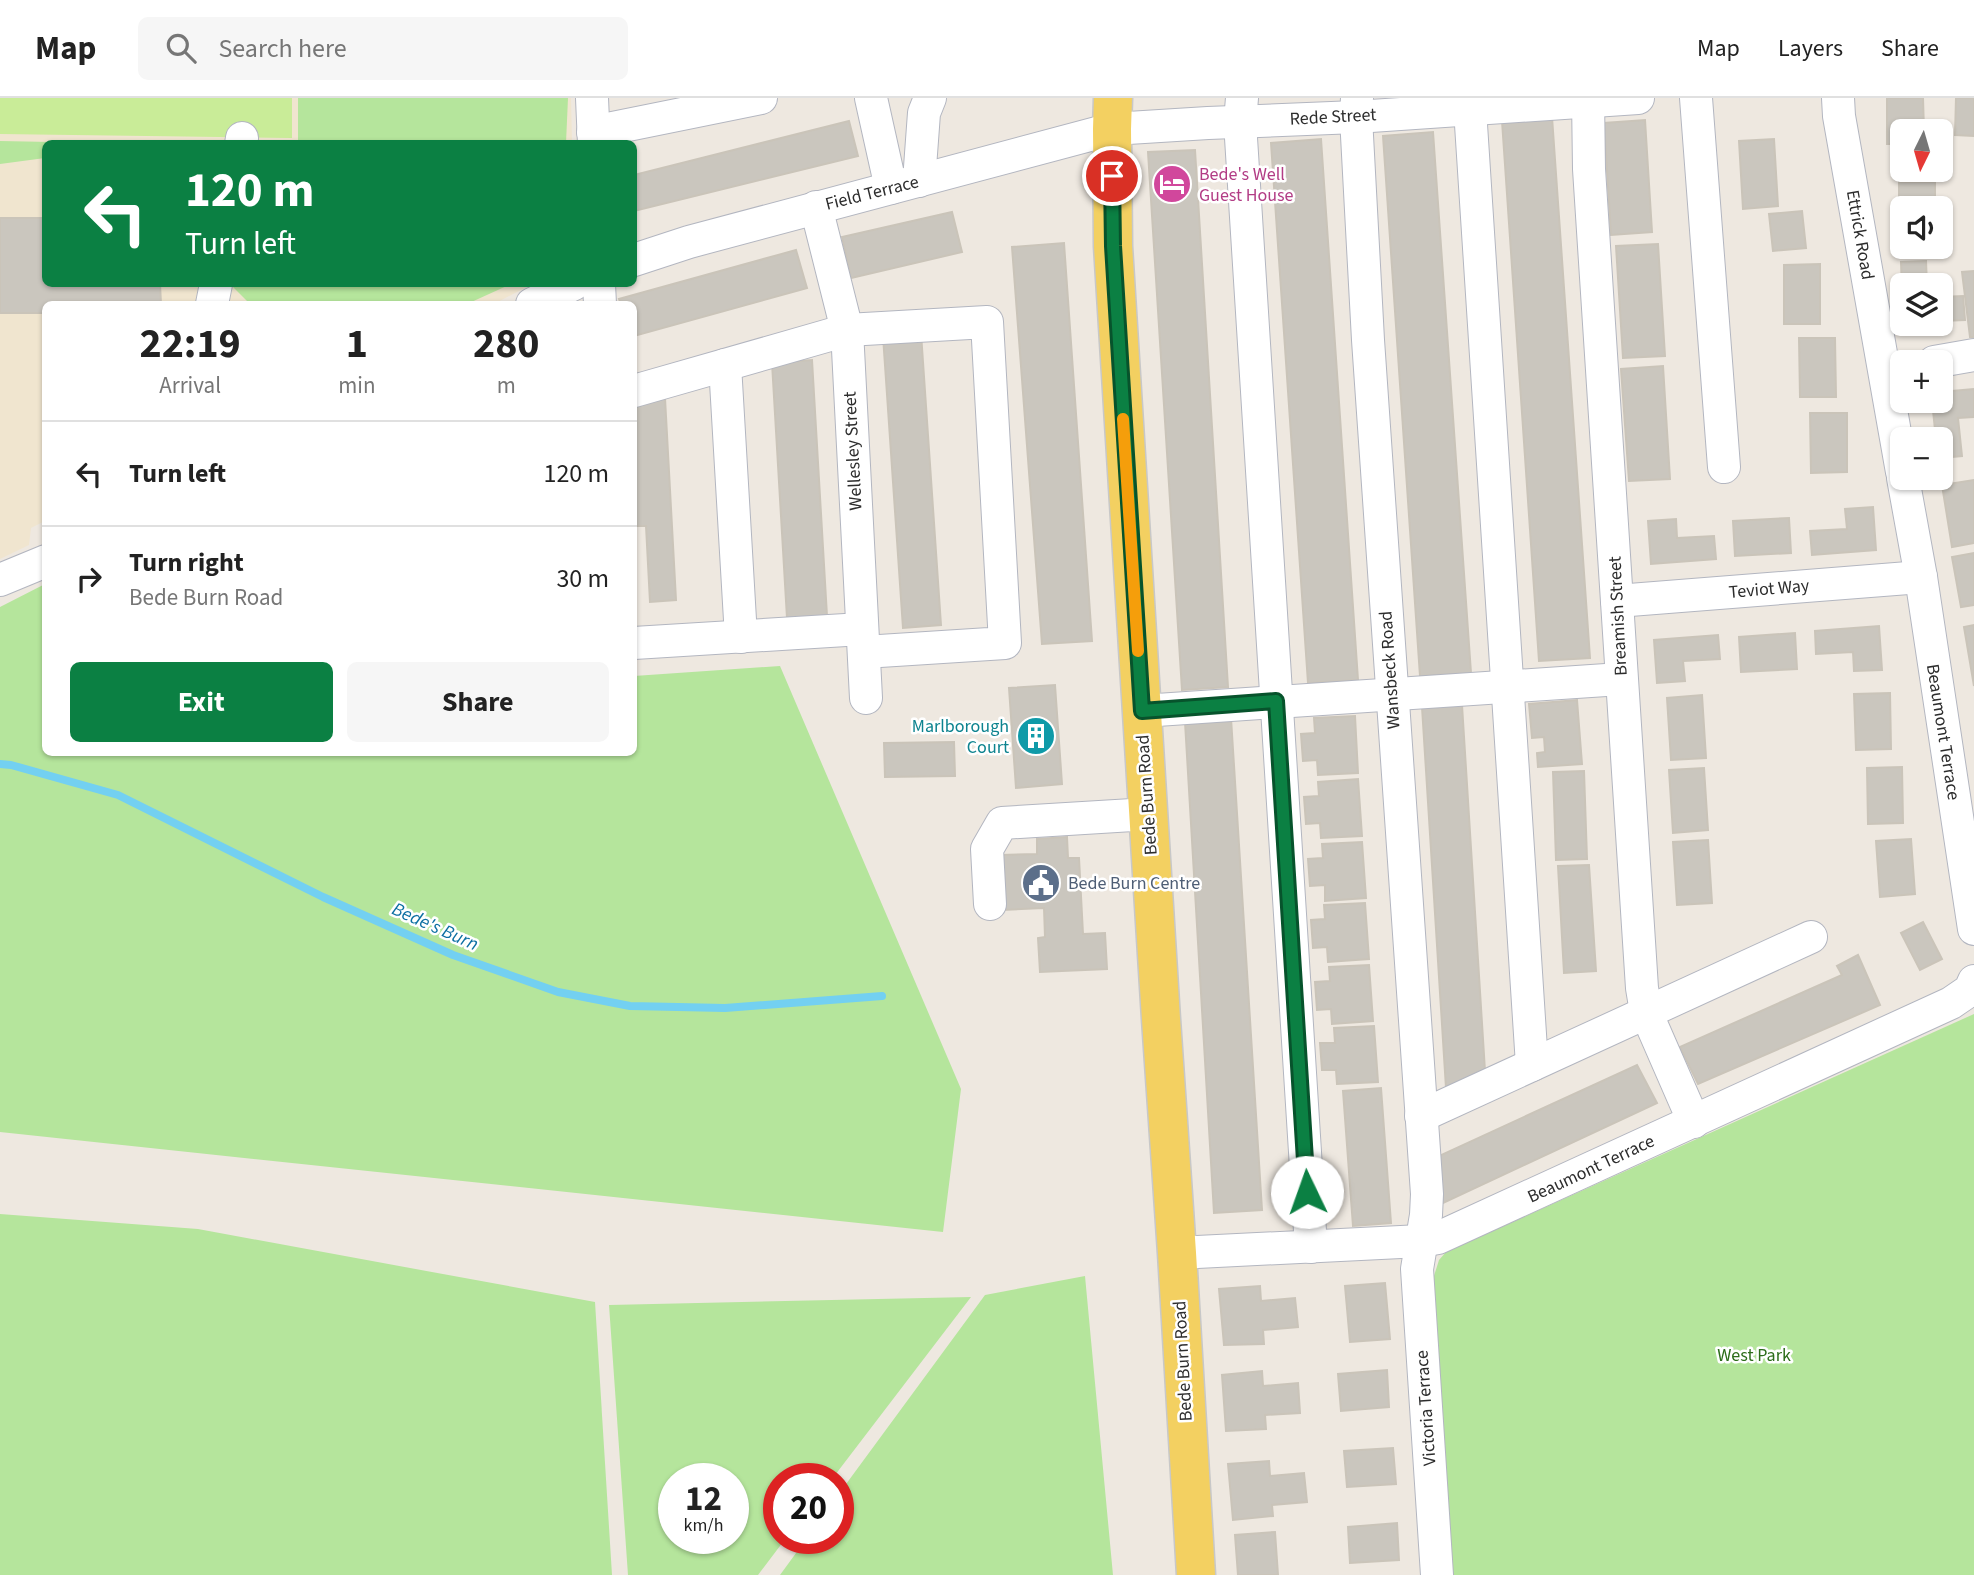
<!DOCTYPE html>
<meta charset="utf-8">
<style>
body{margin:0;font-family:"Source Sans 3",sans-serif;background:#f6f6f6;color:#222;height:100vh;display:flex;flex-direction:column;font-size:26px;white-space:nowrap}
*{box-sizing:border-box;margin:0}
p{font-size:23px;color:#767676}
.icon{flex:none;width:38px;height:38px;fill:none;stroke:currentColor;stroke-width:2;stroke-linecap:round;stroke-linejoin:round}
.map{position:relative;flex:1;overflow:hidden}
.panel{position:absolute;left:42px;top:203px;width:595px;height:455px;display:flex;flex-direction:column;background:#fff;border-radius:10px;box-shadow:0 2px 5px #0004}
.panel>*{flex:none}
.top-card{position:absolute;left:42px;top:42px;width:595px;height:147px;border-radius:10px;box-shadow:0 2px 5px #0004;background:#0b8043;color:#fff;overflow:hidden}
.needle{width:46px;rotate:185deg}
.tools{position:absolute;left:1890px;top:21px;display:grid;gap:14px}
.tools a{display:grid;place-items:center;width:63px;height:63px;border-radius:10px;background:#fff;box-shadow:0 2px 5px #0004;font-size:35px}
.speed{position:absolute;left:658px;top:1365px;display:flex;gap:14px;font-size:35px;font-weight:700;text-align:center}
.speed>*{display:grid;place-content:center;width:91px;height:91px;border-radius:50%;background:#fff;box-shadow:0 2px 5px #0004;line-height:1}
.speed small{font-size:18px;font-weight:400}
.speed .limit{border:10px solid #d22;background:#fff;color:#111}
.pin{position:absolute;display:grid;place-items:center;width:60px;height:60px;color:#fff;margin:-30px;border:4px solid #fff;border-radius:50%;box-shadow:0 2px 7px #0007}
.me{position:absolute;width:77px;margin:-38px;rotate:357deg;stroke-linejoin:round;filter:drop-shadow(0 0 5px #0008)}
.turn{display:flex;align-items:center;gap:24px;height:147px;padding:0 28px;font-size:32px}
.turn .icon{width:91px;height:91px;stroke-width:2.5}
.turn b{display:block;font-size:49px;line-height:60px}
.eta{display:flex;justify-content:space-evenly;align-items:center;height:119px;text-align:center}
.eta b{font-size:42px;font-weight:700;line-height:49px}
.button{display:flex;gap:14px;margin-top:auto;padding:14px 28px}
.button a{flex:1;height:80px;border-radius:10px;background:#0b8043;color:#fff;font-size:28px;font-weight:700;line-height:80px;text-align:center}
.button a+a{background:#f6f6f6;color:#222}
ul{padding:0;list-style:none}
li{display:flex;align-items:center;gap:21px;height:105px;padding:0 28px;border-top:2px solid #e0e0e0}
li div{flex:1}
li b{display:block;font-size:26px}
li em{font-style:normal}
header{display:flex;align-items:center;gap:42px;box-sizing:border-box;height:98px;padding:0 35px;background:#fff;border-bottom:2px solid #e0e0e0}
header strong{font-size:33px}
nav{display:flex;gap:38px;margin-inline-start:auto;font-size:24px}
.search{width:490px;height:63px;background:#f6f6f6;display:flex;align-items:center;gap:18px;box-sizing:border-box;padding:0 24px;border-radius:10px;color:#767676;font-size:26px}
.map>svg:first-child{display:block}
</style>
<header>
<strong>Map</strong>
<div class="search"><svg class="icon" aria-label="search" viewBox="0 0 24 24"><circle cx="10" cy="10" r="6"/><path d="M15 15l6 6"/></svg>Search here</div>
<nav><a>Map</a><a>Layers</a><a>Share</a></nav>
</header>
<div class="map">
<svg width="1974" height="1477" viewBox="0 0 1974 1477">
<rect width="100%" height="100%" fill="#eee8e0"/>
<polygon fill="#f0e5cf" points="0,0 571,0 572,45 46,46 46,186 532,186 494,206 46,206 45,423 31,430 29,447 0,461"/>
<g fill="#b5e59c" fill-rule="evenodd">
<polygon points="298,0 568,0 566,45 298,45"/>
<polygon points="0,43 103,45 46,46 45,60 0,66"/>
<polygon points="230,186 511,186 467,206 250,206"/>
<polygon points="45,486 46,654 634,654 634,578 780,568 961,991 943,1134 0,1034 0,509"/>
<polygon points="1974,916 1974,1477 1444,1477 1433,1181 1439,1162 1446,1154"/>
<polygon points="0,1116 198,1131 595,1204 612,1477 0,1477"/>
<polygon points="1085,1178 1113,1477 780,1477 807,1440 838,1440 838,1397 985,1197"/>
<path d="M971 1199 832 1381H779V1440H786L758 1477H628L609 1207ZM674 1381H733V1440H674Z"/>
</g>
<polygon fill="#c9ec98" points="0,0 292,0 292,40 0,36"/>
<g fill="none" stroke-linecap="round" stroke-linejoin="round">
<polyline stroke="#73d0f1" stroke-width="8" points="0,666 11,667 118,697 323,799 453,857 558,894 630,908 725,910 882,898"/>
</g>
<g fill="#cac6be" stroke="#cac4b9" stroke-width="2">
<polygon points="1887,0 1923,0 1924,33 1902,33 1902,46 1887,46"/>
<polygon points="1956,0 1974,0 1974,38 1955,37"/>
<polygon points="1552,19 1590,560 1539,563 1502,23"/>
<polygon points="1645,22 1652,134 1611,137 1604,25"/>
<polygon points="849,23 858,58 634,113 634,77"/>
<polygon points="1433,34 1471,575 1420,578 1383,38"/>
<polygon points="1321,41 1358,582 1308,585 1271,45"/>
<polygon points="1774,41 1778,108 1743,111 1739,43"/>
<polygon points="1195,52 1228,589 1182,592 1148,54"/>
<polygon points="1899,84 1935,84 1935,110 1902,110 1902,144 1899,144"/>
<polygon points="1802,113 1806,150 1773,153 1769,116"/>
<polygon points="952,114 962,154 851,180 842,139"/>
<polygon points="0,120 46,120 46,186 160,186 161,206 46,206 46,215 0,215"/>
<polygon points="1064,145 1092,543 1042,546 1012,149"/>
<polygon points="1658,146 1665,258 1623,260 1616,148"/>
<polygon points="796,152 807,190 634,238 634,206 621,206 619,201"/>
<polygon points="1926,163 1927,187 1902,187 1902,193 1901,164"/>
<polygon points="1820,166 1820,226 1784,226 1784,167"/>
<polygon points="1974,173 1974,239 1970,239 1962,174"/>
<polygon points="1963,198 1965,222 1941,223 1941,199"/>
<polygon points="921,235 941,527 903,530 883,238"/>
<polygon points="1799,240 1835,240 1836,299 1800,299"/>
<polygon points="812,262 827,518 787,520 772,265"/>
<polygon points="1663,268 1670,381 1629,383 1621,271"/>
<polygon points="1974,291 1974,319 1958,320 1962,358 1941,360 1941,341 1936,341 1932,303 1941,303 1941,294"/>
<polygon points="665,300 676,502 650,504 646,428 635,428 634,302"/>
<polygon points="1810,315 1847,315 1847,374 1811,375"/>
<polygon points="1974,382 1974,445 1952,449 1942,387"/>
<polygon points="1873,409 1876,452 1812,457 1810,433 1847,431 1845,411"/>
<polygon points="1789,420 1791,455 1735,458 1733,423"/>
<polygon points="1676,421 1677,440 1714,438 1716,461 1651,466 1648,423"/>
<polygon points="1974,455 1974,507 1961,509 1952,459"/>
<polygon points="1974,527 1974,588 1964,529"/>
<polygon points="1879,528 1882,572 1854,573 1853,554 1816,556 1815,533"/>
<polygon points="1795,535 1797,571 1741,574 1739,539"/>
<polygon points="1718,537 1720,561 1683,563 1685,583 1657,585 1654,542"/>
<polygon points="1055,587 1062,686 1016,690 1009,590"/>
<polygon points="1890,595 1891,651 1856,652 1854,596"/>
<polygon points="1702,597 1706,660 1671,662 1667,600"/>
<polygon points="1577,602 1582,666 1538,669 1537,655 1545,654 1544,639 1532,640 1529,606"/>
<polygon points="1462,607 1485,973 1446,990 1422,609"/>
<polygon points="1355,618 1358,675 1318,677 1317,662 1303,663 1301,636 1315,635 1314,620"/>
<polygon points="1231,620 1262,1112 1214,1115 1185,624"/>
<polygon points="954,644 955,678 885,679 884,645"/>
<polygon points="1902,669 1903,725 1868,726 1867,670"/>
<polygon points="1704,670 1708,732 1673,735 1669,672"/>
<polygon points="1584,673 1587,761 1556,762 1553,674"/>
<polygon points="1358,681 1362,738 1321,740 1320,725 1306,726 1304,699 1319,698 1318,684"/>
<polygon points="1067,739 1068,760 1079,760 1083,836 1105,835 1107,871 1040,874 1038,840 1045,839 1044,810 1003,812 1001,757 1037,756 1037,741"/>
<polygon points="1911,741 1915,796 1880,799 1876,743"/>
<polygon points="1708,742 1712,805 1677,807 1673,744"/>
<polygon points="1362,744 1366,800 1325,803 1325,787 1310,788 1308,761 1323,760 1322,746"/>
<polygon points="1589,767 1596,873 1564,875 1558,768"/>
<polygon points="1365,805 1369,861 1328,864 1327,849 1313,850 1311,822 1325,821 1324,807"/>
<polygon points="1923,824 1942,861 1920,872 1901,835"/>
<polygon points="1858,857 1880,907 1698,986 1680,949 1842,877 1837,868"/>
<polygon points="1369,867 1373,923 1332,926 1331,911 1317,912 1315,884 1330,883 1329,869"/>
<polygon points="1374,928 1378,984 1337,986 1336,972 1322,972 1320,945 1335,945 1334,930"/>
<polygon points="1637,967 1657,1005 1443,1105 1439,1058"/>
<polygon points="1381,990 1391,1125 1353,1128 1343,993"/>
<polygon points="1385,1185 1390,1241 1350,1244 1345,1188"/>
<polygon points="1260,1188 1261,1203 1295,1200 1298,1229 1263,1232 1264,1246 1224,1247 1219,1191"/>
<polygon points="1387,1272 1389,1309 1341,1313 1338,1276"/>
<polygon points="1262,1273 1263,1288 1298,1285 1300,1315 1265,1317 1266,1331 1226,1333 1222,1277"/>
<polygon points="1393,1350 1396,1386 1347,1389 1344,1353"/>
<polygon points="1269,1363 1270,1378 1304,1375 1307,1404 1272,1407 1273,1418 1233,1422 1228,1366"/>
<polygon points="1397,1425 1399,1462 1350,1465 1348,1429"/>
<polygon points="1275,1434 1278,1477 1238,1477 1235,1437"/>
</g>
<g fill="none" stroke-linecap="round" stroke-linejoin="round">
<defs>
<g id="minor">
<polyline points="592,0 594,46"/>
<polyline points="871,0 891,90"/>
<polyline points="1242,0 1240,24 1311,1149"/>
<polyline points="1357,0 1356,19 1368,242 1427,1096 1426,1117 1417,1171 1437,1477"/>
<polyline points="1471,0 1470,11 1532,967"/>
<polyline points="1588,0 1589,71 1642,890 1646,914 1694,1024"/>
<polyline points="1696,0 1724,369"/>
<polyline points="1838,0 1839,18 1902,374"/>
<polyline points="593,34 761,0"/>
<polyline points="241,46 242,40"/>
<polyline points="919,83 924,15 930,0"/>
<polyline points="816,109 847,232 866,600"/>
<polyline points="634,162 689,144 1112,31 1208,25 1356,19 1638,0"/>
<polyline points="599,186 600,206"/>
<polyline points="212,206 216,186"/>
<polyline points="532,206 574,186"/>
<polyline points="1934,264 1974,257"/>
<polyline points="725,267 741,539"/>
<polyline points="634,293 847,232 987,224 1005,545 864,554"/>
<polyline points="1903,380 1921,479 1974,831"/>
<polyline points="0,482 46,463"/>
<polyline points="1617,503 1921,479"/>
<polyline points="634,545 862,531"/>
<polyline points="1142,613 1621,581"/>
<polyline points="990,806 987,751 1002,725 1149,716"/>
<polyline points="1421,1018 1811,839"/>
<polyline points="1177,1155 1421,1143 1438,1140 1951,905 1970,892 1974,883"/>
</g>
<polyline id="major" points="1113,0 1112,31 1113,148 1161,921 1177,1155 1196,1477"/>
</defs>
<use href="#minor" stroke="#b3b6c0" stroke-width="34"/>
<use href="#major" stroke="#c8c8c8" stroke-width="41"/>
<use href="#minor" stroke="#fff" stroke-width="32"/>
<use href="#major" stroke="#f3d061" stroke-width="38"/>
</g>
<g fill="none" stroke-linecap="round" stroke-linejoin="round">
<defs>
<polyline id="route" points="1112,78 1113,148 1142,613 1276,603 1307,1094"/>
</defs>
<use href="#route" stroke="#07532c" stroke-width="18"/>
<use href="#route" stroke="#0b8043" stroke-width="12"/>
<polyline stroke="#f59e0b" stroke-width="12" points="1123,321 1138,553"/>
</g>
<defs>
<symbol id="hotel-disc" viewBox="-11 -11 22 22"><circle r="9.5" fill="#d1479c" stroke="#fff"/><path d="M-6-4.5h1.5V1H6V5H4.5V3h-9V5H-6ZM-4 0a1.8 1.8 0 1 1 3.6 0ZM.5 0V-2.5h3Q6-2.5 6 0Z" fill="#fff"/></symbol>
<symbol id="building-disc" viewBox="-11 -11 22 22"><circle r="9.5" fill="#0f9aa8" stroke="#fff"/><path d="M-4-6H4V6H1V3H-1V6H-4ZM-2.5-4.3h1.7v1.8h-1.7ZM.8-4.3h1.7v1.8H.8ZM-2.5-1h1.7V.8h-1.7ZM.8-1h1.7V.8H.8Z" fill="#fff"/></symbol>
<symbol id="civic-disc" viewBox="-11 -11 22 22"><circle r="9.5" fill="#5c6f8a" stroke="#fff"/><path d="M-.6-6.5H3V-4.5H.6V-3L4-1V1h2V6H-6V1h2V-1L-.6-3ZM-1.2 2.5V6h2.4V2.5Z" fill="#fff"/></symbol>
</defs>
<g fill-rule="evenodd">
<use href="#hotel-disc" x="1150" y="64" width="44" height="44"/>
<use href="#building-disc" x="1014" y="616" width="44" height="44"/>
<use href="#civic-disc" x="1019" y="763" width="44" height="44"/>
</g>
<g text-anchor="middle" dominant-baseline="central" stroke-width="5" stroke-linejoin="round" paint-order="stroke">
<g font-size="18" fill="#2d2d2d" stroke="#fff">
<text transform="translate(1333 19) rotate(-3)">Rede Street</text>
<text transform="translate(872 95) rotate(-14)">Field Terrace</text>
<text transform="translate(1860 137) rotate(80)">Ettrick Road</text>
<text transform="translate(853 353) rotate(-93)">Wellesley Street</text>
<text transform="translate(1769 491) rotate(-5)">Teviot Way</text>
<text transform="translate(1618 518) rotate(-93)">Breamish Street</text>
<text transform="translate(1390 572) rotate(-94)">Wansbeck Road</text>
<text transform="translate(1943 634) rotate(81)">Beaumont Terrace</text>
<text transform="translate(1147 697) rotate(-94)">Bede Burn Road</text>
<text transform="translate(1591 1071) rotate(-25)">Beaumont Terrace</text>
<text transform="translate(1183 1263) rotate(-93)">Bede Burn Road</text>
<text transform="translate(1426 1310) rotate(-94)">Victoria Terrace</text>
</g>
<g font-size="18" fill="#b23c85" stroke="#fff" text-anchor="start">
<text x="1199" y="76">Bede's Well<tspan x="1199" dy="21">Guest House</tspan></text>
</g>
<g font-size="18" fill="#0d838f" stroke="#fff" text-anchor="end">
<text x="1009" y="628">Marlborough<tspan x="1009" dy="21">Court</tspan></text>
</g>
<g font-size="18" fill="#4e5e75" stroke="#fff" text-anchor="start">
<text x="1068" y="785">Bede Burn Centre</text>
</g>
<g font-size="18" fill="#2c6d1a" stroke="#fff">
<text x="1754" y="1257">West Park</text>
</g>
<g font-size="19" font-style="italic" fill="#0c6fa2" stroke="#fff">
<text transform="translate(435 829) rotate(24)">Bede's Burn</text>
</g>
</g>
</svg>
<div class="tools">
<a><svg class="needle" viewBox="-14 -14 28 28"><path d="M0-13l5 13h-10z" fill="#e53935"/><path d="M0 13l5-13h-10z" fill="#767676"/></svg></a>
<a><svg class="icon" aria-label="sound" viewBox="0 0 24 24"><path d="M4 9h4l5-4v14l-5-4H4zM17 9q2 3 0 6"/></svg></a>
<a><svg class="icon" aria-label="layers" viewBox="0 0 24 24"><path d="M12 4l9 5-9 5-9-5zM3 14l9 5 9-5"/></svg></a>
<a>+</a>
<a>−</a>
</div>
<div class="speed"><div>12<small>km/h</small></div><div class="limit">20</div></div>
<div class="pin" style="left:1112px;top:78px;background:#d93025"><svg class="icon" aria-label="arrive" viewBox="0 0 24 24"><path d="M6 21V4h12l-3 4 3 4H6"/></svg></div>
<svg class="me" style="left:1307px;top:1094px" viewBox="-20 -20 40 40"><circle r="19" fill="#fff"/><path d="M0-13L10 11 0 6-10 11z" fill="#0b8043"/></svg>
<div class="top-card">
<div class="turn"><svg class="icon" aria-label="left" viewBox="0 0 24 24"><path d="M17 20v-9H6M10 6l-5 5 5 5"/></svg><div><b>120 m</b>Turn left</div></div>
</div>
<section class="panel">
<div class="eta">
<div><b>22:19</b><p>Arrival</p></div>
<div><b>1</b><p>min</p></div>
<div><b>280</b><p>m</p></div>
</div>
<ul>
<li><svg class="icon" aria-label="left" viewBox="0 0 24 24"><path d="M17 20v-9H6M10 6l-5 5 5 5"/></svg><div><b>Turn left</b></div><em>120 m</em></li>
<li><svg class="icon" aria-label="right" viewBox="0 0 24 24"><path d="M7 20v-9h11M14 6l5 5-5 5"/></svg><div><b>Turn right</b><p>Bede Burn Road</p></div><em>30 m</em></li>
</ul>
<div class="button"><a>Exit</a><a>Share</a></div>
</section>
</div>
